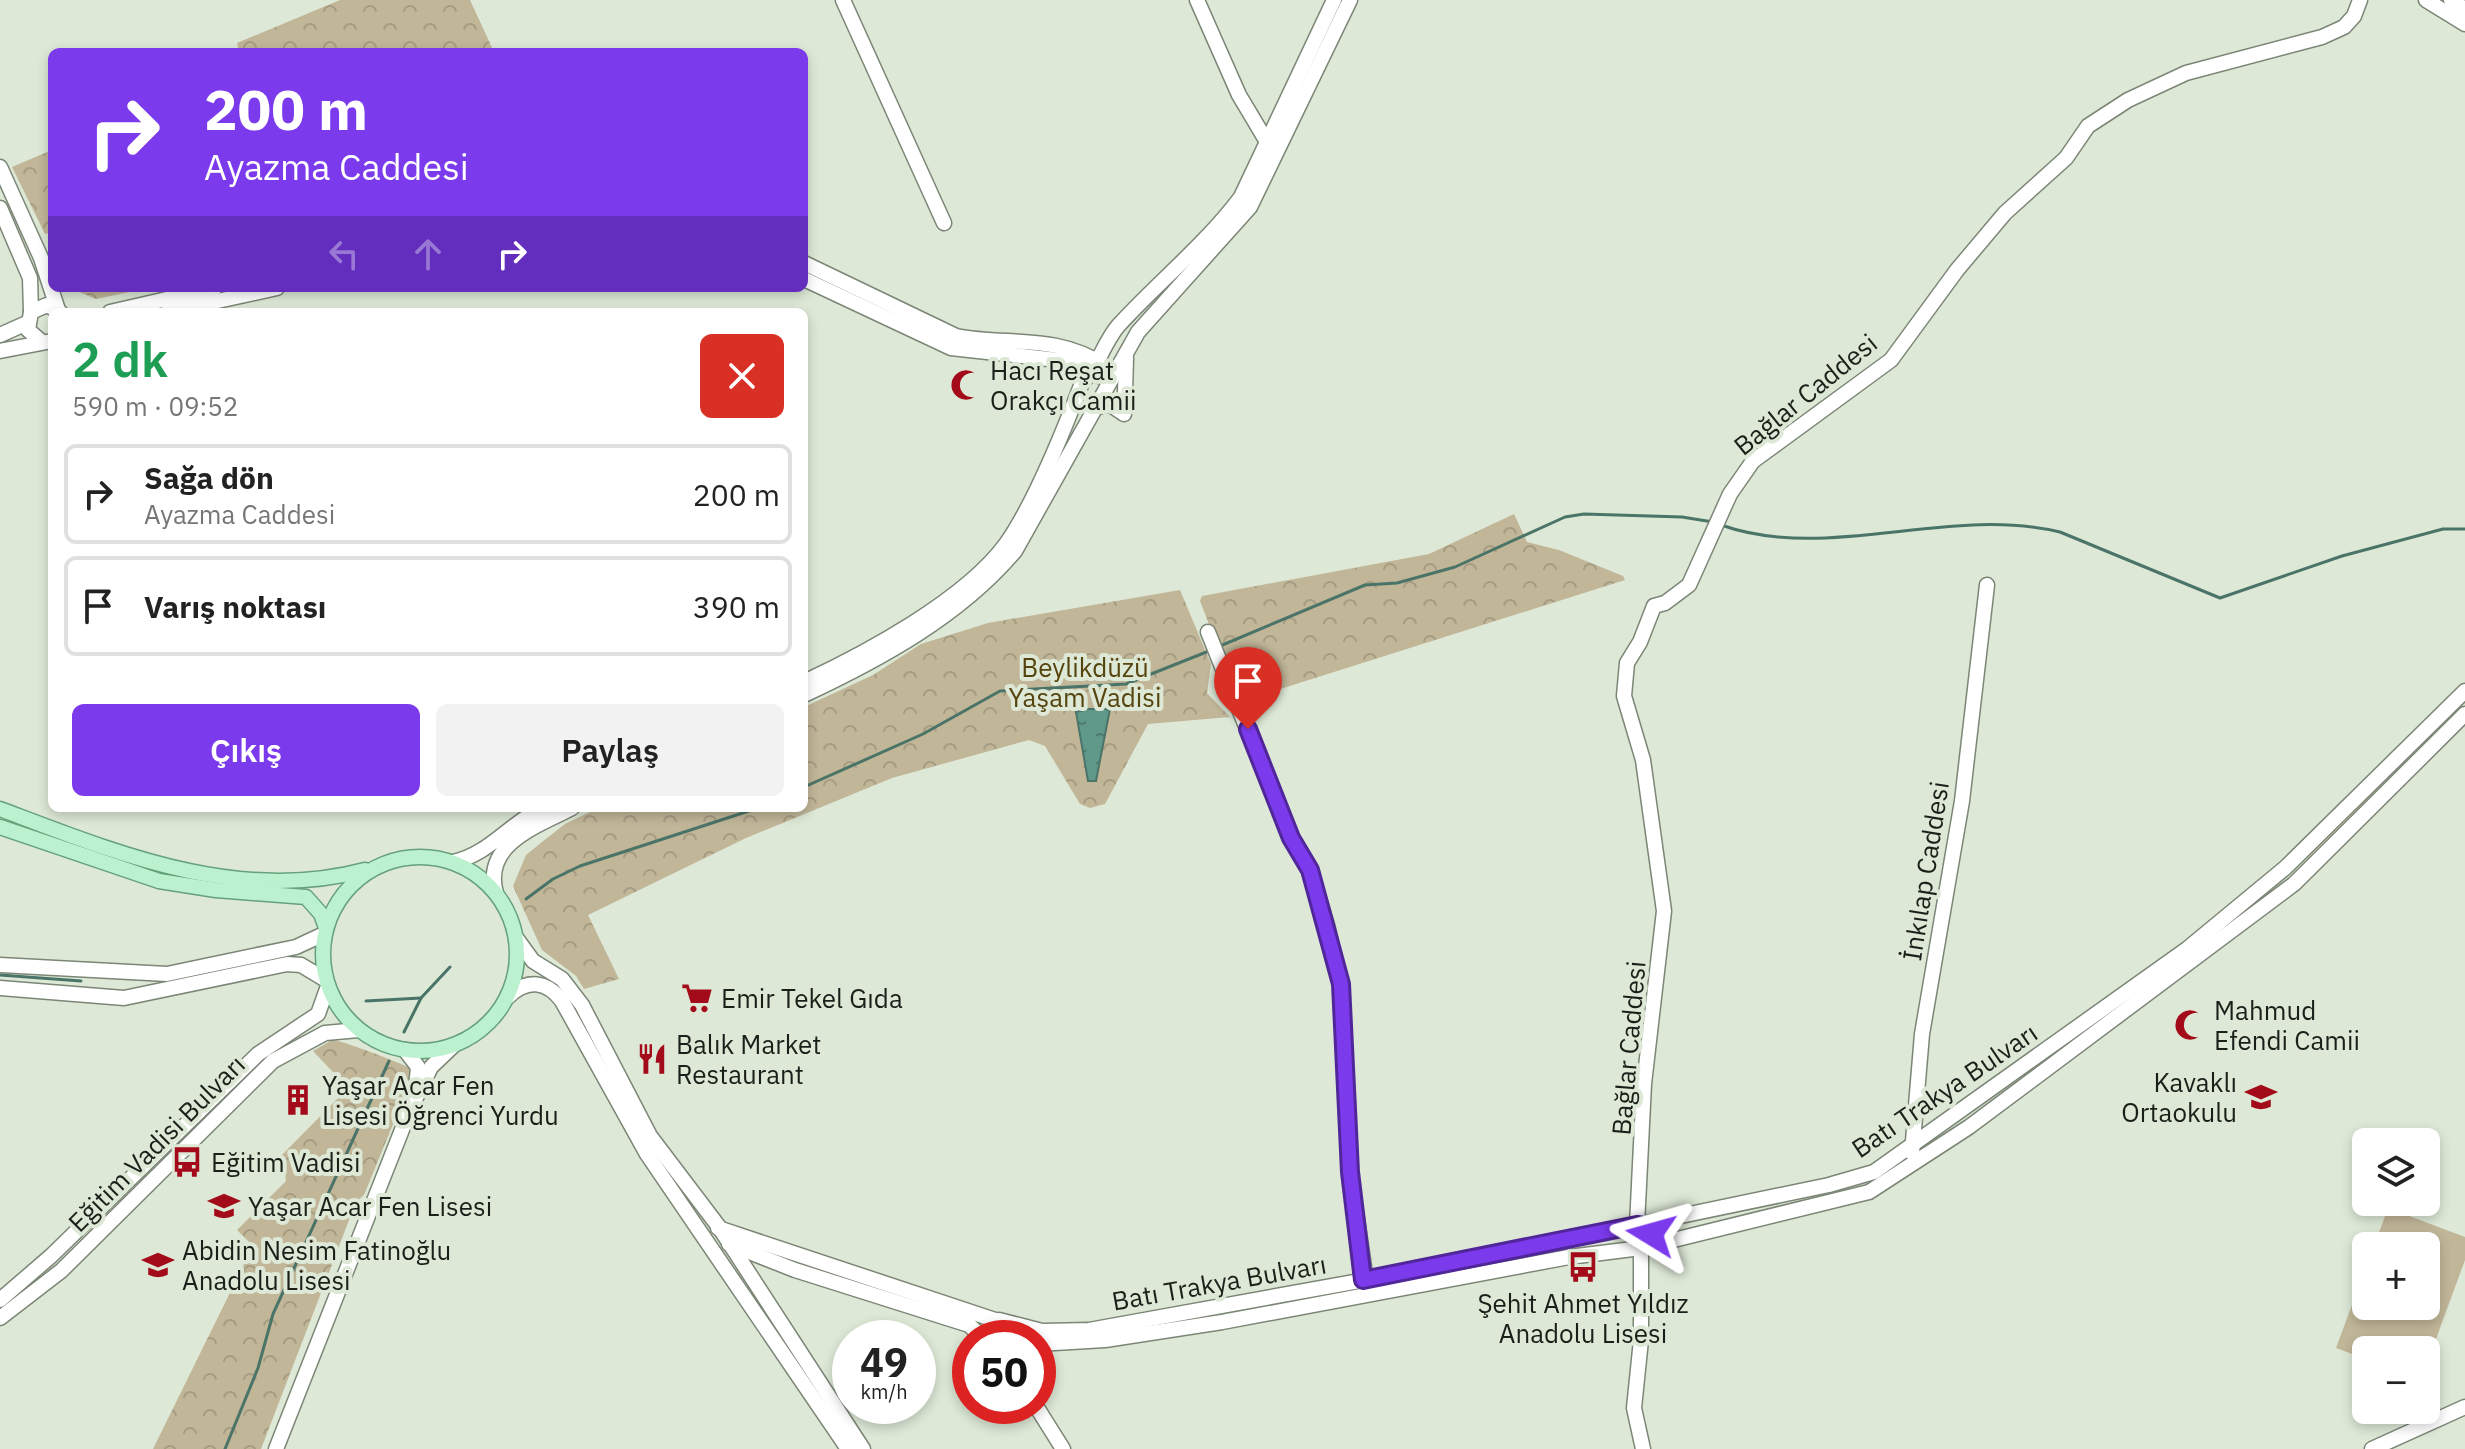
<!DOCTYPE html>
<html lang="tr">
<meta charset="utf-8">
<style>
body{margin:0;font-family:"IBM Plex Sans",sans-serif;background:#f2f2f2;color:#222;height:100vh;display:flex;flex-direction:column;font-size:30px;white-space:nowrap}
*{box-sizing:border-box;margin:0}
p{font-size:26px;color:#767676}
.icon{flex:none;width:44px;height:44px;fill:none;stroke:currentColor;stroke-width:2;stroke-linecap:round;stroke-linejoin:round}
.map{position:relative;flex:1;overflow:hidden}
.details{position:absolute;left:48px;top:308px;width:760px;height:504px;display:flex;flex-direction:column;background:#fff;border-radius:12px;box-shadow:0 4px 12px #0003}
.details>*{flex:none}
.guide{position:absolute;left:48px;top:48px;width:760px;height:244px;border-radius:12px;box-shadow:0 4px 12px #0003;background:#7c3aed;color:#fff;overflow:hidden}
.buttons{position:absolute;left:2352px;top:1128px;display:grid;gap:16px}
.buttons a{display:grid;place-items:center;width:88px;height:88px;border-radius:12px;background:#fff;box-shadow:0 4px 12px #0003;font-size:40px}
.speed{position:absolute;left:832px;top:1320px;display:flex;gap:16px;font-size:40px;font-weight:700;text-align:center}
.speed>*{display:grid;place-content:center;width:104px;height:104px;border-radius:50%;background:#fff;box-shadow:0 4px 12px #0003;line-height:1}
.speed small{font-size:20px;font-weight:400}
.speed .limit{border:12px solid #d22;background:#fff;color:#111}
.pin{position:absolute;display:grid;place-items:center;width:68px;height:68px;color:#fff;margin:-82px -34px;border-radius:50% 50% 50% 0;rotate:-45deg;box-shadow:0 0 8px #0007}
.pin .icon{rotate:45deg}
.me{position:absolute;width:88px;margin:-44px;rotate:278deg;stroke-linejoin:round;filter:drop-shadow(0 0 6px #0008)}
.turn{display:flex;align-items:center;gap:28px;height:168px;padding:0 24px;font-size:36px}
.turn .icon{width:104px;height:104px;stroke-width:2.5}
.turn b{display:block;font-size:56px;line-height:68px}
.lanes{display:flex;align-items:center;height:76px;padding:0 24px;background:#0003;justify-content:center;gap:40px;direction:ltr}
.lanes .off{opacity:.35}
.round{display:grid;place-items:center;flex:none;width:84px;height:84px;border-radius:12px;background:#f2f2f2}
.headline{display:flex;align-items:center;justify-content:space-between;height:136px;padding:0 24px}
h1{font-size:48px;font-weight:600;line-height:60px;color:#1e9e55}
.button{display:flex;gap:16px;margin-top:auto;padding:16px 24px}
.button a{flex:1;height:92px;border-radius:12px;background:#7c3aed;color:#fff;font-size:32px;font-weight:600;line-height:92px;text-align:center}
.button a+a{background:#f2f2f2;color:#222}
ul{padding:0;list-style:none}
li{display:flex;align-items:center;gap:24px;height:100px;margin:0 16px 12px;padding:0 8px;border:4px solid #e0e0e0;border-radius:12px}
li div{flex:1}
li b{display:block;font-size:30px}
li em{font-style:normal}
.map>svg:first-child{display:block}
</style>
<div class="map">
<svg width="2465" height="1449" viewBox="0 0 2465 1449">
<defs>
<pattern id="park-crowns" width="20" height="18" patternUnits="userSpaceOnUse" patternTransform="scale(2)"><rect width="20" height="18" fill="#c1b698"/><path d="M2 6a3 3 0 1 1 6 0M12 15a3 3 0 1 1 6 0" fill="none" stroke="#a59c82"/></pattern>
<pattern id="water-ripples" width="26" height="14" patternUnits="userSpaceOnUse" patternTransform="scale(2)"><rect width="26" height="14" fill="#60988a"/><path d="M2 4q2-2 4 0t4 0M15 11q2-2 4 0t4 0" fill="none" stroke="#4e7b70"/></pattern>
</defs>
<rect width="100%" height="100%" fill="#dde8d6"/>
<g fill="url(#park-crowns)">
<polygon points="340,0 470,0 494,52 239,52 237,43"/>
<polygon points="52,150 52,232 45,234 12,167"/>
<polygon points="70,288 149,288 96,299"/>
<polygon points="1514,514 1527,542 1559,550 1623,576 1625,580 1239,702 1200,601 1202,596 1429,554"/>
<polygon points="1180,590 1211,664 1207,693 1230,717 1148,724 1105,804 1090,808 1080,804 1045,746 1029,740 892,778 746,838 588,915 619,979 584,989 576,976 542,950 513,886 526,855 542,842 565,824 598,808 804,808 804,707 873,675 921,644 988,623"/>
<path d="M332 1040C341 1040 401 1063 410 1068L412 1078 364 1195 356 1202 261 1449H153L253 1246 237 1230 286 1181 284 1165 278 1159 348 1088 313 1051Z"/>
</g>
<polygon fill="#c1b698" points="2388,1208 2465,1237 2465,1260 2426,1366 2426,1350 2366,1350 2366,1359 2336,1348 2366,1267 2366,1306 2426,1306 2426,1246 2374,1246"/>
<polygon fill="url(#water-ripples)" stroke="#4b7468" stroke-width="2" points="1088,709 1110,709 1096,781 1088,781 1076,712"/>
<g fill="none" stroke-linecap="round" stroke-linejoin="round">
<g stroke="#4b7468" stroke-width="3">
<path d="M1721 525C1829 563 1948 505 2060 532L2220 598 2342 556 2443 529H2465"/>
<polyline points="1220,646 1365,585 1397,583 1455,567 1565,517 1584,514 1682,517 1713,522"/>
<polyline points="804,787 923,734 1000,691 1126,684 1209,651"/>
<polyline points="526,899 553,879 580,866 758,808"/>
<polyline points="0,975 81,981"/>
<polyline points="366,1001 421,998"/>
<polyline points="404,1032 421,998 450,967"/>
<polyline points="225,1449 258,1368 273,1314 389,1061"/>
</g>
<defs>
<g id="secondary">
<polyline points="843,0 944,223"/>
<polyline points="1197,0 1239,95 1267,142"/>
<polyline points="2426,0 2465,24"/>
<polyline points="2451,0 2465,9"/>
<polyline points="0,167 41,258 58,310"/>
<polyline points="0,208 30,278 31,312"/>
<path d="M804 263 956 336C1007 346 1058 334 1103 365"/>
<polyline points="804,279 951,348 1075,362 1099,376"/>
<polyline points="110,312 215,288"/>
<polyline points="167,312 277,288"/>
<polyline points="0,335 27,323"/>
<polyline points="42,342 28,330 31,312 47,305 60,312"/>
<polyline points="0,351 52,341"/>
<polyline points="1125,393 1126,358"/>
<polyline points="1094,408 1109,404 1124,414"/>
<polyline points="1208,632 1291,838 1310,870 1327,925 1341,984 1350,1172 1367,1287"/>
<path d="M804 682C866 653 965 600 1006 544 1035 503 1064 430 1082 383 1098 367 1103 344 1118 326 1158 282 1205 245 1241 197L1334 0"/>
<path d="M804 695C881 659 960 616 1015 551L1138 332 1250 207 1350 0"/>
<path d="M453 862C488 855 509 824 542 808"/>
<path d="M496 893C482 844 537 826 572 808"/>
<polyline points="517,939 533,961 562,979 582,1005 650,1136 719,1227 863,1449"/>
<polyline points="0,965 167,974 296,947 324,934"/>
<polyline points="0,988 124,998 287,964 301,965 326,980"/>
<path d="M508 997C527 978 547 981 562 1001L647 1154 848 1449"/>
<polyline points="405,1050 418,1067 416,1089"/>
<polyline points="1912,1153 1922,1034 1962,801 1987,585"/>
<polyline points="1637,1225 1644,1084 1664,911 1643,760 1624,696 1627,663 1640,642 1654,606 1665,603 1689,585 1730,494 1753,461 1891,360 1957,270 2005,213 2066,158 2088,126 2128,100 2186,73 2322,37 2344,27 2354,16 2360,0"/>
<polyline points="718,1228 995,1320"/>
<polyline points="729,1244 795,1270 969,1325 983,1338"/>
<polyline points="1641,1248 1641,1340 1634,1408 1643,1449"/>
<polyline points="0,1300 51,1256 258,1054 318,1014 328,986"/>
<polyline points="0,1318 61,1271 273,1061 325,1033 359,1030"/>
<polyline points="999,1320 1042,1331 1089,1330 1426,1269 1829,1185 1874,1172 2187,949 2285,868 2465,691"/>
<polyline points="1038,1344 1105,1340 1222,1322 1569,1257 1641,1248 1869,1192 1969,1127 2294,884 2465,714"/>
<polyline points="1036,1406 1063,1449"/>
<polyline points="276,1449 409,1112 431,1067 453,1046"/>
<polyline points="2372,1449 2465,1407"/>
</g>
<g id="primary">
<path d="M0 809C117 853 238 904 365 870"/>
<polyline points="0,827 159,881 216,890 306,897 321,914 326,928"/>
<circle cx="420" cy="954" r="97"/>
</g>
</defs>
<use href="#secondary" stroke="#7b8676" stroke-width="17"/>
<use href="#primary" stroke="#65a17a" stroke-width="17"/>
<use href="#secondary" stroke="#fff" stroke-width="14"/>
<use href="#primary" stroke="#bbf1cf" stroke-width="14"/>
</g>
<g fill="none" stroke-linecap="round" stroke-linejoin="round">
<defs>
<polyline id="route" points="1248,729 1291,838 1310,870 1341,984 1350,1172 1363,1280 1637,1225 1645,1226 1651,1234"/>
</defs>
<use href="#route" stroke="#51269a" stroke-width="20"/>
<use href="#route" stroke="#7c3aed" stroke-width="14"/>
</g>
<defs>
<symbol id="mosque-bare" viewBox="-9 -9 18 18"><path d="M3.5-4.9A6 6 0 1 0 3.5 4.9A5 5 0 1 1 3.5-4.9Z" fill="#a40b1a" stroke="#dde8d6" stroke-width="2.5" paint-order="stroke"/></symbol>
<symbol id="supermarket-bare" viewBox="-9 -9 18 18"><path d="M-6-5.5h2.5l.6 2H6L4.5 2H-2.5L-4.4-4H-6ZM-1.5 3.2a1.3 1.3 0 1 0 .1 0ZM3 3.2a1.3 1.3 0 1 0 .1 0Z" fill="#a40b1a" stroke="#dde8d6" stroke-width="2.5" paint-order="stroke"/></symbol>
<symbol id="restaurant-bare" viewBox="-9 -9 18 18"><path d="M-5-6h1v4h1v-4h1v4h1v-4h1v5L-1.5 .5V6h-2V.5L-5-1ZM5-6V6H3V1.5H1.5Q1.5-4 5-6Z" fill="#a40b1a" stroke="#dde8d6" stroke-width="2.5" paint-order="stroke"/></symbol>
<symbol id="school-bare" viewBox="-9 -9 18 18"><path d="M0-5L7-2L0 1L-7-2ZM-4 1L0 2.5L4 1V4Q0 6-4 4Z" fill="#a40b1a" stroke="#dde8d6" stroke-width="2.5" paint-order="stroke"/></symbol>
<symbol id="building-bare" viewBox="-9 -9 18 18"><path d="M-4-6H4V6H1V3H-1V6H-4ZM-2.5-4.3h1.7v1.8h-1.7ZM.8-4.3h1.7v1.8H.8ZM-2.5-1h1.7V.8h-1.7ZM.8-1h1.7V.8H.8Z" fill="#a40b1a" stroke="#dde8d6" stroke-width="2.5" paint-order="stroke"/></symbol>
<symbol id="bus-bare" viewBox="-9 -9 18 18"><path d="M-5-6H5V4H4V6H2V4H-2V6H-4V4H-5ZM-3.5-4V0h7V-4ZM-3.5 1.2v1.5H-2V1.2ZM2 1.2v1.5H3.5V1.2Z" fill="#a40b1a" stroke="#dde8d6" stroke-width="2.5" paint-order="stroke"/></symbol>
</defs>
<g fill-rule="evenodd">
<use href="#mosque-bare" x="944" y="363" width="44" height="44"/>
<use href="#supermarket-bare" x="675" y="976" width="44" height="44"/>
<use href="#mosque-bare" x="2168" y="1003" width="44" height="44"/>
<use href="#restaurant-bare" x="630" y="1037" width="44" height="44"/>
<use href="#school-bare" x="2239" y="1075" width="44" height="44"/>
<use href="#building-bare" x="276" y="1078" width="44" height="44"/>
<use href="#bus-bare" x="165" y="1140" width="44" height="44"/>
<use href="#school-bare" x="202" y="1184" width="44" height="44"/>
<use href="#school-bare" x="136" y="1243" width="44" height="44"/>
<use href="#bus-bare" x="1561" y="1245" width="44" height="44"/>
</g>
<g text-anchor="middle" dominant-baseline="central" stroke-width="8" stroke-linejoin="round" paint-order="stroke">
<g font-size="26" fill="#1b1f19" stroke="#dde8d6" text-anchor="start">
<text x="990" y="370">Hacı Reşat<tspan x="990" dy="30">Orakçı Camii</tspan></text>
<text x="721" y="998">Emir Tekel Gıda</text>
<text x="2214" y="1010">Mahmud<tspan x="2214" dy="30">Efendi Camii</tspan></text>
<text x="676" y="1044">Balık Market<tspan x="676" dy="30">Restaurant</tspan></text>
<text x="2237" y="1082" text-anchor="end">Kavaklı<tspan x="2237" dy="30">Ortaokulu</tspan></text>
<text x="322" y="1085">Yaşar Acar Fen<tspan x="322" dy="30">Lisesi Öğrenci Yurdu</tspan></text>
<text x="211" y="1162">Eğitim Vadisi</text>
<text x="248" y="1206">Yaşar Acar Fen Lisesi</text>
<text x="182" y="1250">Abidin Nesim Fatinoğlu<tspan x="182" dy="30">Anadolu Lisesi</tspan></text>
<text x="1583" y="1303" text-anchor="middle">Şehit Ahmet Yıldız<tspan x="1583" dy="30">Anadolu Lisesi</tspan></text>
</g>
<g font-size="26" fill="#1b1f19" stroke="#dde8d6">
<text transform="translate(1805 394) rotate(-39)">Bağlar Caddesi</text>
<text transform="translate(1925 871) rotate(-81)">İnkılap Caddesi</text>
<text transform="translate(1628 1048) rotate(-85)">Bağlar Caddesi</text>
<text transform="translate(1944 1090) rotate(-34)">Batı Trakya Bulvarı</text>
<text transform="translate(156 1143) rotate(-45)">Eğitim Vadisi Bulvarı</text>
<text transform="translate(1219 1282) rotate(-10)">Batı Trakya Bulvarı</text>
</g>
<g font-size="26" fill="#55440d" stroke="#dde8d6">
<text x="1085" y="667">Beylikdüzü<tspan x="1085" dy="30">Yaşam Vadisi</tspan></text>
</g>
</g>
</svg>
<div class="buttons">
<a><svg class="icon" aria-label="layers" viewBox="0 0 24 24"><path d="M12 4l9 5-9 5-9-5zM3 14l9 5 9-5"/></svg></a>
<a>+</a>
<a>−</a>
</div>
<div class="speed"><div>49<small>km/h</small></div><div class="limit">50</div></div>
<div class="pin" style="left:1248px;top:729px;background:#d93025"><svg class="icon" aria-label="arrive" viewBox="0 0 24 24"><path d="M6 21V4h12l-3 4 3 4H6"/></svg></div>
<svg class="me" style="left:1651px;top:1234px" viewBox="-20 -20 40 40"><path d="M0-17L14 15 0 8-14 15z" fill="#7c3aed" stroke="#fff" stroke-width="4"/></svg>
<div class="guide">
<div class="turn"><svg class="icon" aria-label="right" viewBox="0 0 24 24"><path d="M7 20v-9h11M14 6l5 5-5 5"/></svg><div><b>200 m</b>Ayazma Caddesi</div></div>
<div class="lanes"><svg class="icon off" aria-label="left" viewBox="0 0 24 24"><path d="M17 20v-9H6M10 6l-5 5 5 5"/></svg><svg class="icon off" aria-label="ahead" viewBox="0 0 24 24"><path d="M12 20V5M6 11l6-6 6 6"/></svg><svg class="icon" aria-label="right" viewBox="0 0 24 24"><path d="M7 20v-9h11M14 6l5 5-5 5"/></svg></div>
</div>
<section class="details">
<div class="headline"><div><h1>2 dk</h1><p>590 m · 09:52</p></div><a class="round" style="background:#d93025;color:#fff"><svg class="icon" aria-label="close" viewBox="0 0 24 24"><path d="M6 6l12 12M18 6L6 18"/></svg></a></div>
<ul>
<li><svg class="icon" aria-label="right" viewBox="0 0 24 24"><path d="M7 20v-9h11M14 6l5 5-5 5"/></svg><div><b>Sağa dön</b><p>Ayazma Caddesi</p></div><em>200 m</em></li>
<li><svg class="icon" aria-label="arrive" viewBox="0 0 24 24"><path d="M6 21V4h12l-3 4 3 4H6"/></svg><div><b>Varış noktası</b></div><em>390 m</em></li>
</ul>
<div class="button"><a>Çıkış</a><a>Paylaş</a></div>
</section>
</div>
